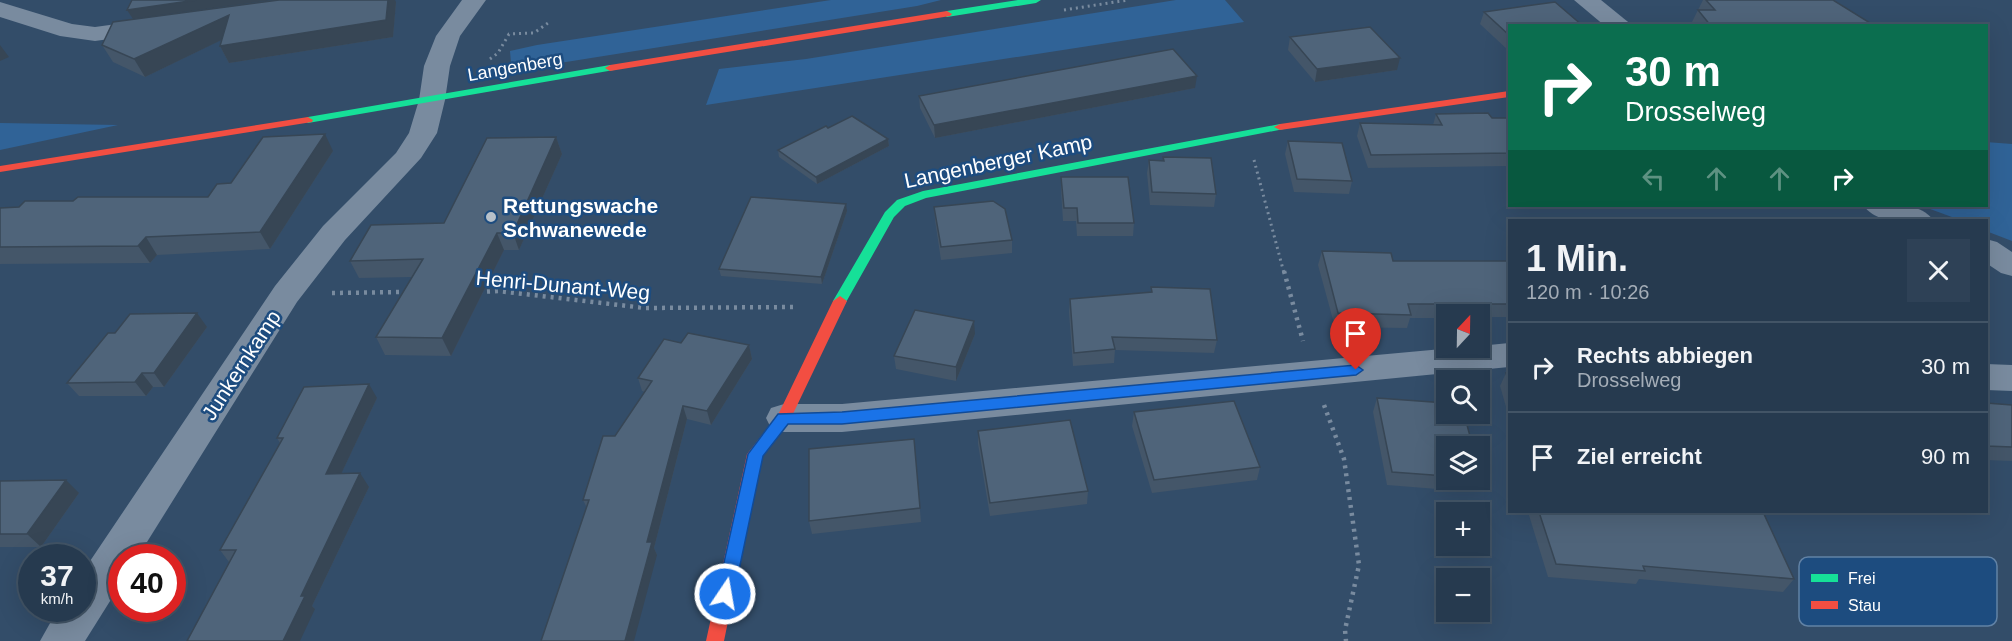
<!DOCTYPE html>
<html lang="de">
<meta charset="utf-8">
<style>
body{margin:0;font-family:Arial,sans-serif;background:#2e4156;color:#f1f3f6;height:100vh;display:flex;flex-direction:column;font-size:22px;white-space:nowrap}
*{box-sizing:border-box;margin:0}
p{font-size:20px;color:#a4adb7}
.icon{flex:none;width:33px;height:33px;fill:none;stroke:currentColor;stroke-width:2;stroke-linecap:round;stroke-linejoin:round}
.map{position:relative;flex:1;overflow:hidden}
.details{position:absolute;left:1508px;top:219px;width:480px;height:294px;display:flex;flex-direction:column;background:#263a4f;border-radius:0px;box-shadow:0 6px 24px #0002,0 0 0 2px #425466}
.details>*{flex:none}
.banner{position:absolute;left:1508px;top:24px;width:480px;height:183px;border-radius:0px;box-shadow:0 6px 24px #0002,0 0 0 2px #425466;background:#0b6e4f;color:#fff;overflow:hidden}
.needle{width:39px;rotate:22deg}
.controls{position:absolute;left:1436px;top:304px;display:grid;gap:12px}
.controls a{display:grid;place-items:center;width:54px;height:54px;border-radius:0px;background:#263a4f;box-shadow:0 6px 24px #0002,0 0 0 2px #425466;font-size:30px}
.speed{position:absolute;left:18px;top:544px;display:flex;gap:12px;font-size:30px;font-weight:700;text-align:center}
.speed>*{display:grid;place-content:center;width:78px;height:78px;border-radius:50%;background:#263a4f;box-shadow:0 6px 24px #0002,0 0 0 2px #425466;line-height:1}
.speed small{font-size:15px;font-weight:400}
.speed .limit{border:9px solid #d22;background:#fff;color:#111}
.pin{position:absolute;display:grid;place-items:center;width:51px;height:51px;color:#fff;margin:-62px -26px;border-radius:50% 50% 50% 0;rotate:-45deg;box-shadow:0 0 6px #0007}
.pin .icon{rotate:45deg}
.me{position:absolute;width:66px;margin:-33px;rotate:12deg;stroke-linejoin:round;filter:drop-shadow(0 0 4px #0008)}
.turn{display:flex;align-items:center;gap:21px;height:126px;padding:0 18px;font-size:27px}
.turn .icon{width:78px;height:78px;stroke-width:2.5}
.turn b{display:block;font-size:42px;line-height:51px}
.lanes{display:flex;align-items:center;height:57px;padding:0 18px;background:#0003;justify-content:center;gap:30px;direction:ltr}
.lanes .off{opacity:.35}
.round{display:grid;place-items:center;flex:none;width:63px;height:63px;border-radius:0px;background:#2e4156}
.summary{display:flex;align-items:center;justify-content:space-between;height:102px;padding:0 18px}
h1{font-size:36px;font-weight:800;line-height:45px}
ul{padding:0;list-style:none}
li{display:flex;align-items:center;gap:18px;height:90px;padding:0 18px;border-top:2px solid #425466}
li div{flex:1}
li b{display:block;font-size:22px}
li em{font-style:normal}
.map>svg:first-child{display:block}
</style>
<div class="map">
<svg width="2012" height="641" viewBox="0 0 2012 641">
<rect width="100%" height="100%" fill="#334d69"/>
<g fill="#306397">
<polygon points="831,0 941,0 917,6 522,69 520,62 511,63 510,51 537,45"/>
<polygon points="1176,0 1225,0 1244,22 706,105 719,69 806,59"/>
<polygon points="0,123 118,125 0,150"/>
<polygon points="1986,142 2012,144 2012,241 1986,231 1986,220 1960,220 1922,206 1986,206"/>
</g>
<g fill="none" stroke-linecap="round" stroke-linejoin="round">
<g stroke="#798b9f" stroke-width="3" stroke-dasharray="2 4" stroke-linecap="butt">
<polyline points="1064,10 1128,0"/>
<polyline points="490,59 498,53 509,34 534,33 548,23"/>
<polyline points="1254,160 1284,273"/>
</g>
<g stroke="#798b9f" stroke-width="4.5" stroke-dasharray="3 5" stroke-linecap="butt">
<polyline points="1284,271 1303,341"/>
<polyline points="479,292 498,291 645,308 797,307"/>
<polyline points="332,293 405,292"/>
<polyline points="1324,405 1344,459 1359,565 1345,630 1346,641"/>
</g>
<g fill="#798b9f" fill-rule="evenodd">
<polygon points="462,0 486,0 460,36 450,66 445,100 437,133 421,158 345,240 297,302 137,558 122,558 122,582 85,641 40,641 58,609 82,609 82,573 275,286 323,226 396,153 409,133 419,100 424,66 436,36"/>
<polygon points="1574,0 1601,0 1633,26 1605,26"/>
<polygon points="0,2 72,24 95,27 153,19 161,21 165,26 161,31 153,33 95,41 60,36 0,17"/>
<path d="M1864 206C1884 204 1920 201 1933 220 1913 222 1877 225 1864 206Z"/>
<polygon points="1986,239 1997,242 2012,252 2012,276 2001,273 1986,263"/>
<polygon points="1509,343 1509,367 842,432 784,432 771,428 766,418 771,408 784,404 842,404 1453,348 1479,348 1479,346"/>
<polygon points="1986,364 2012,365 2012,391 1986,390"/>
</g>
<g fill="#16e098" fill-rule="evenodd">
<polygon points="1018,0 1041,0 1036,3 947,17 942,14 947,11"/>
<polygon points="610,65 614,66 614,70 308,123 303,120 308,117"/>
<polygon points="1280,124 1284,125 1284,129 926,198 905,206 894,217 845,304 840,306 833,301 885,212 897,200 923,191"/>
</g>
<g fill="#f24e42" fill-rule="evenodd">
<polygon points="947,11 952,14 950,16 610,71 605,68 610,65"/>
<polygon points="1509,91 1509,97 1280,130 1274,127 1280,124"/>
<polygon points="308,117 313,120 312,122 0,172 0,166"/>
<polygon points="840,296 847,301 791,418 762,456 724,641 706,641 747,454 778,415 833,301"/>
</g>
</g>
<g fill="#445669">
<polygon points="1703,0 1833,0 1875,26 1695,26 1692,22"/>
<polygon points="396,2 393,37 229,63 220,46 221,40 145,77 113,62 102,45"/>
<polygon points="1484,12 1509,26 1509,51 1480,24"/>
<polygon points="1290,37 1397,70 1315,82 1288,50"/>
<polygon points="1195,88 935,138 920,108 919,96"/>
<polygon points="1436,114 1492,118 1509,118 1509,166 1368,168 1357,136 1360,123 1433,125"/>
<polygon points="828,128 888,139 889,146 817,184 779,157 778,150"/>
<polygon points="556,137 562,154 519,250 504,250 451,356 385,355 376,337 412,277 359,278 350,261 444,223"/>
<polygon points="1288,141 1352,181 1349,194 1294,192 1285,154"/>
<polygon points="333,151 270,249 157,255 150,263 0,264 0,208 19,207 73,201 208,197 231,183"/>
<polygon points="1163,157 1216,194 1214,207 1150,205 1147,173 1149,160 1163,161"/>
<polygon points="1061,177 1134,223 1133,236 1077,236 1076,221 1063,221 1061,190"/>
<polygon points="934,207 1012,240 1012,253 941,260 935,220"/>
<polygon points="847,211 822,284 721,276 719,269"/>
<polygon points="1322,251 1393,261 1509,261 1509,317 1479,317 1479,315 1446,315 1446,318 1410,318 1407,328 1335,327 1318,265"/>
<polygon points="1151,287 1217,340 1214,353 1115,350 1114,363 1073,366 1069,312 1070,299 1151,292"/>
<polygon points="207,327 164,387 153,387 146,396 79,396 67,383 115,333"/>
<polygon points="975,334 956,381 896,369 894,356"/>
<polygon points="681,343 749,345 752,359 711,425 687,419 654,548 657,555 587,508 583,500 615,436 645,392 642,391 638,378"/>
<polygon points="1506,373 1509,373 1509,417 1500,386"/>
<polygon points="377,398 341,474 369,487 312,606 315,609 229,562 220,550 280,443 277,438"/>
<polygon points="1377,398 1446,447 1446,480 1479,480 1479,468 1482,478 1475,492 1387,485 1373,412"/>
<polygon points="1986,403 2012,405 2012,461 1986,460"/>
<polygon points="1134,412 1260,467 1257,480 1152,493 1132,426"/>
<polygon points="978,431 1088,491 1087,504 990,516 978,444"/>
<polygon points="914,439 921,522 812,534 809,521"/>
<polygon points="0,481 79,493 41,547 0,547"/>
<polygon points="1528,512 1763,512 1794,579 1783,592 1639,579 1636,584 1548,577"/>
</g>
<g fill="#374655">
<polygon points="196,0 273,0 133,19 127,10"/>
<polygon points="388,0 395,0 396,2 393,37 229,63 220,46"/>
<polygon points="229,15 238,32 145,77 134,59"/>
<polygon points="0,45 9,57 0,61"/>
<polygon points="1400,58 1397,70 1315,82 1317,69"/>
<polygon points="1197,76 1195,88 935,138 934,125"/>
<polygon points="325,134 333,151 270,249 260,232"/>
<polygon points="556,137 562,154 519,250 513,233"/>
<polygon points="888,139 889,146 817,184 816,177"/>
<polygon points="846,204 847,211 822,284 821,277"/>
<polygon points="497,233 504,250 451,356 442,338"/>
<polygon points="146,237 157,255 150,263 138,246"/>
<polygon points="197,313 207,327 164,387 154,373"/>
<polygon points="974,321 975,334 956,381 956,367"/>
<polygon points="749,345 752,359 711,425 707,411"/>
<polygon points="142,373 153,387 146,396 135,382"/>
<polygon points="369,384 377,398 335,487 326,474"/>
<polygon points="683,406 687,419 654,548 657,555 634,641 625,641 647,542"/>
<polygon points="360,473 369,487 312,606 315,609 300,641 283,641 301,596"/>
<polygon points="66,480 79,493 41,547 27,534"/>
</g>
<g fill="#4f647a" stroke="#374655" stroke-width="1.5">
<polygon points="132,0 196,0 127,10"/>
<polygon points="279,0 388,0 386,20 220,46 229,15 134,59 102,45 113,22"/>
<polygon points="1706,0 1833,0 1875,26 1711,26 1698,10 1715,10"/>
<polygon points="1555,2 1583,26 1509,26 1509,35 1484,12"/>
<polygon points="1370,27 1400,58 1317,69 1290,37"/>
<polygon points="1173,49 1197,76 934,125 919,96"/>
<polygon points="1488,113 1492,118 1509,118 1509,153 1371,155 1360,123 1442,125 1436,114"/>
<polygon points="852,116 888,139 816,177 778,150 826,126 828,128"/>
<polygon points="325,134 260,232 146,237 138,246 0,247 0,208 19,207 25,201 73,201 78,197 208,197 217,184 231,183 263,137"/>
<polygon points="556,137 513,233 497,233 442,338 376,337 423,259 350,261 371,225 444,223 487,138"/>
<polygon points="1288,141 1342,143 1352,181 1297,179"/>
<polygon points="1163,157 1211,158 1216,194 1152,192 1149,160 1164,161"/>
<polygon points="1061,177 1128,177 1134,223 1078,223 1077,208 1064,208"/>
<polygon points="751,197 846,204 821,277 719,269"/>
<polygon points="993,201 1005,209 1012,240 941,247 934,207"/>
<polygon points="1322,251 1391,253 1393,261 1509,261 1509,304 1408,304 1411,315 1338,313"/>
<polygon points="1151,287 1210,289 1217,340 1112,337 1115,349 1074,353 1070,299 1152,292"/>
<polygon points="915,310 974,321 956,367 894,356"/>
<polygon points="197,313 154,373 142,373 135,382 67,383 108,333 115,333 130,314"/>
<polygon points="688,333 749,345 707,411 683,406 647,542 652,542 625,641 541,641 589,500 583,500 603,436 615,436 652,381 638,378 664,339 681,343"/>
<polygon points="1506,373 1509,373 1509,382"/>
<polygon points="369,384 326,474 360,473 301,596 305,596 283,641 187,641 236,550 220,550 283,438 277,438 304,387"/>
<polygon points="1377,398 1446,403 1446,414 1464,414 1473,447 1446,447 1446,476 1392,472"/>
<polygon points="1234,401 1260,467 1154,480 1134,412"/>
<polygon points="1986,403 2012,405 2012,447 1986,446"/>
<polygon points="1070,420 1088,491 990,503 978,431"/>
<polygon points="914,439 920,508 809,521 809,449"/>
<polygon points="1479,468 1482,478 1479,478"/>
<polygon points="66,480 27,534 0,534 0,481"/>
<polygon points="1539,512 1763,512 1794,579 1643,566 1645,571 1556,564"/>
</g>
<polygon fill="#1a73e8" stroke="#114b97" stroke-width="1.5" points="1356,365 1363,370 1356,375 842,424 788,424 763,456 734,594 731,600 725,602 719,600 717,594 748,454 778,414 842,412"/>
<circle fill="#b8c1ca" stroke="#1d4c7f" stroke-width="2" cx="491" cy="217" r="6"/>
<g text-anchor="middle" dominant-baseline="central" stroke-width="5" stroke-linejoin="round" paint-order="stroke">
<g font-size="18" fill="#fff" stroke="#1d4c7f">
<text transform="translate(515 67) rotate(-10)">Langenberg</text>
</g>
<g font-size="21" fill="#fff" stroke="#1d4c7f">
<text transform="translate(998 161) rotate(-12)">Langenberger Kamp</text>
<text transform="translate(563 285) rotate(5)">Henri-Dunant-Weg</text>
<text transform="translate(241 365) rotate(-57)">Junkernkamp</text>
</g>
<g font-size="21" font-weight="bold" fill="#fff" stroke="#1d4c7f" text-anchor="start">
<text x="503" y="205">Rettungswache<tspan x="503" dy="24">Schwanewede</tspan></text>
</g>
</g>
<rect x="1799" y="557" width="198" height="69" rx="9" fill="#1d4c7f" stroke="#6182a5" stroke-width="1.5"/>
<rect x="1811" y="574" width="27" height="8" fill="#16e098"/>
<rect x="1811" y="601" width="27" height="8" fill="#f24e42"/>
<g font-size="16" fill="#fff">
<text x="1848" y="584">Frei</text>
<text x="1848" y="611">Stau</text>
</g>
</svg>
<div class="controls">
<a><svg class="needle" viewBox="-14 -14 28 28"><path d="M0-13l5 13h-10z" fill="#e53935"/><path d="M0 13l5-13h-10z" fill="#a4adb7"/></svg></a>
<a><svg class="icon" aria-label="search" viewBox="0 0 24 24"><circle cx="10" cy="10" r="6"/><path d="M15 15l6 6"/></svg></a>
<a><svg class="icon" aria-label="layers" viewBox="0 0 24 24"><path d="M12 4l9 5-9 5-9-5zM3 14l9 5 9-5"/></svg></a>
<a>+</a>
<a>−</a>
</div>
<div class="speed"><div>37<small>km/h</small></div><div class="limit">40</div></div>
<div class="pin" style="left:1356px;top:370px;background:#d93025"><svg class="icon" aria-label="arrive" viewBox="0 0 24 24"><path d="M6 21V4h12l-3 4 3 4H6"/></svg></div>
<svg class="me" style="left:725px;top:594px" viewBox="-20 -20 40 40"><circle r="17" fill="#1a73e8" stroke="#fff" stroke-width="3"/><path d="M0-11L8 9 0 5-8 9z" fill="#fff"/></svg>
<div class="banner">
<div class="turn"><svg class="icon" aria-label="right" viewBox="0 0 24 24"><path d="M7 20v-9h11M14 6l5 5-5 5"/></svg><div><b>30 m</b>Drosselweg</div></div>
<div class="lanes"><svg class="icon off" aria-label="left" viewBox="0 0 24 24"><path d="M17 20v-9H6M10 6l-5 5 5 5"/></svg><svg class="icon off" aria-label="ahead" viewBox="0 0 24 24"><path d="M12 20V5M6 11l6-6 6 6"/></svg><svg class="icon off" aria-label="ahead" viewBox="0 0 24 24"><path d="M12 20V5M6 11l6-6 6 6"/></svg><svg class="icon" aria-label="right" viewBox="0 0 24 24"><path d="M7 20v-9h11M14 6l5 5-5 5"/></svg></div>
</div>
<section class="details">
<div class="summary"><div><h1>1 Min.</h1><p>120 m · 10:26</p></div><a class="round"><svg class="icon" aria-label="close" viewBox="0 0 24 24"><path d="M6 6l12 12M18 6L6 18"/></svg></a></div>
<ul>
<li><svg class="icon" aria-label="right" viewBox="0 0 24 24"><path d="M7 20v-9h11M14 6l5 5-5 5"/></svg><div><b>Rechts abbiegen</b><p>Drosselweg</p></div><em>30 m</em></li>
<li><svg class="icon" aria-label="arrive" viewBox="0 0 24 24"><path d="M6 21V4h12l-3 4 3 4H6"/></svg><div><b>Ziel erreicht</b></div><em>90 m</em></li>
</ul>
</section>
</div>
